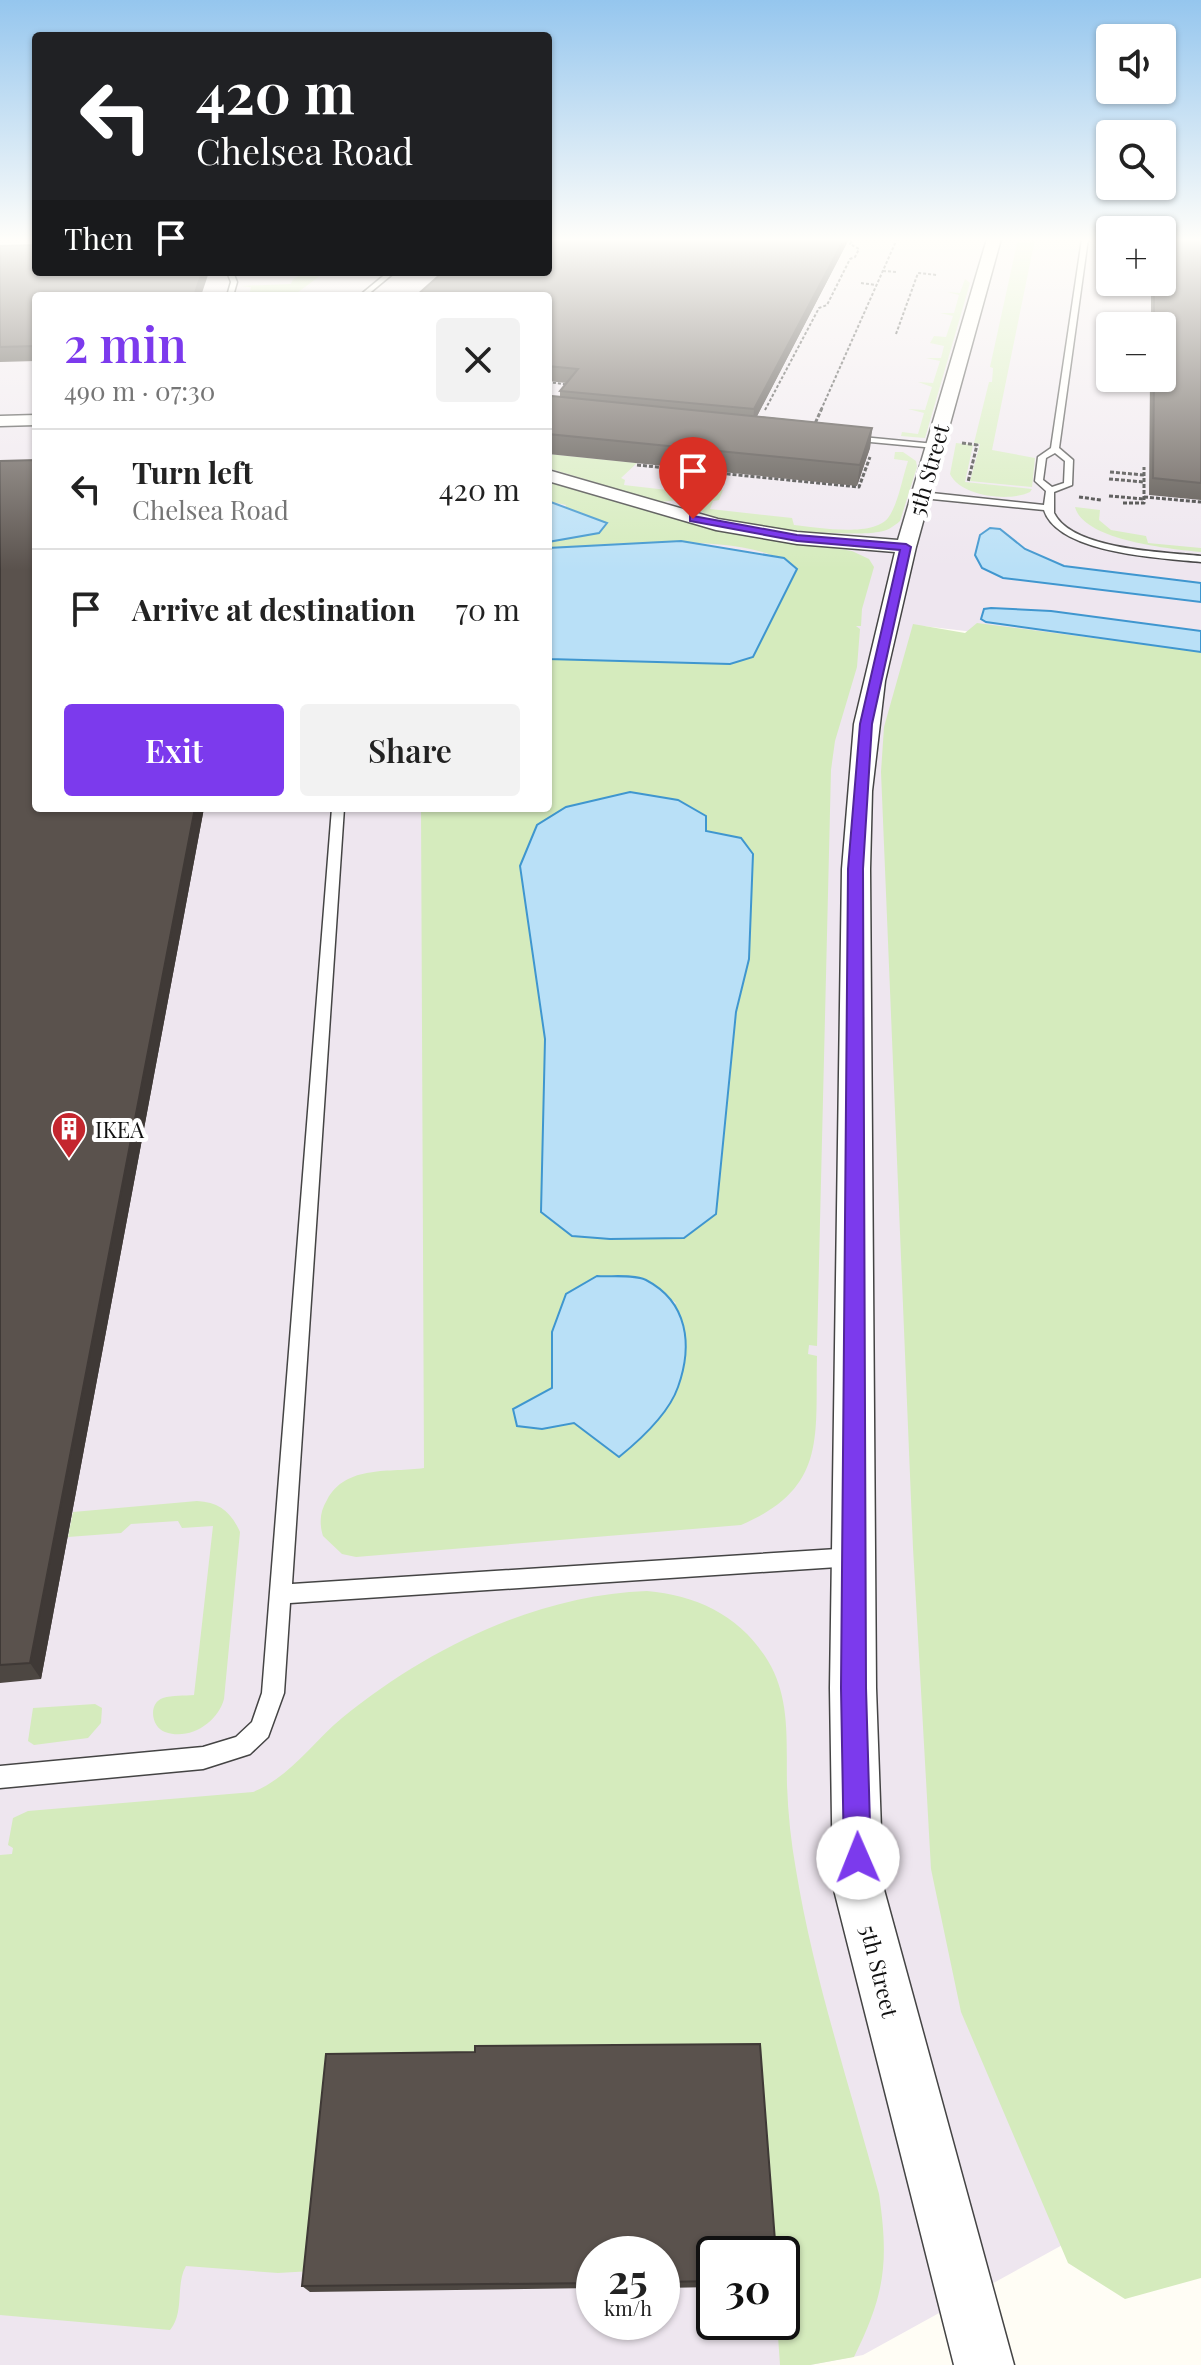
<!DOCTYPE html>
<meta charset="utf-8">
<style>
body{margin:0;font-family:"Playfair Display",serif;background:#f2f2f2;color:#222;height:100vh;display:flex;flex-direction:column;font-size:30px;white-space:nowrap}
*{box-sizing:border-box;margin:0}
p{font-size:26px;color:#767676}
.icon{flex:none;width:44px;height:44px;fill:none;stroke:currentColor;stroke-width:2;stroke-linecap:round;stroke-linejoin:round}
.map{position:relative;flex:1;overflow:hidden}
.panel{position:absolute;left:32px;top:292px;width:520px;height:520px;display:flex;flex-direction:column;background:#fff;border-radius:8px;box-shadow:0 2px 6px #0004}
.panel>*{flex:none}
.banner{position:absolute;left:32px;top:32px;width:520px;height:244px;border-radius:8px;box-shadow:0 2px 6px #0004;background:#202124;color:#fff;overflow:hidden}
.buttons{position:absolute;left:1096px;top:24px;display:grid;gap:16px}
.buttons a{display:grid;place-items:center;width:80px;height:80px;border-radius:8px;background:#fff;box-shadow:0 2px 6px #0004;font-size:40px}
.speed{position:absolute;left:576px;top:2236px;display:flex;gap:16px;font-size:40px;font-weight:700;text-align:center}
.speed>*{display:grid;place-content:center;width:104px;height:104px;border-radius:50%;background:#fff;box-shadow:0 2px 6px #0004;line-height:1}
.speed small{font-size:20px;font-weight:400}
.speed .limit{border:4px solid #111;border-radius:12px;background:#fff;color:#111}
.pin{position:absolute;display:grid;place-items:center;width:68px;height:68px;color:#fff;margin:-82px -34px;border-radius:50% 50% 50% 0;rotate:-45deg;box-shadow:0 0 8px #0007}
.pin .icon{rotate:45deg}
.me{position:absolute;width:88px;margin:-44px;rotate:359deg;stroke-linejoin:round;filter:drop-shadow(0 0 6px #0008)}
.turn{display:flex;align-items:center;gap:28px;height:168px;padding:0 32px;font-size:36px}
.turn .icon{width:104px;height:104px;stroke-width:2.5}
.turn b{display:block;font-size:56px;line-height:68px}
.then{display:flex;align-items:center;height:76px;padding:0 32px;background:#0003;gap:16px;font-size:30px}
.round{display:grid;place-items:center;flex:none;width:84px;height:84px;border-radius:8px;background:#f2f2f2}
.headline{display:flex;align-items:center;justify-content:space-between;height:136px;padding:0 32px}
h1{font-size:48px;font-weight:600;line-height:60px;color:#7c3aed}
.cta{display:flex;gap:16px;margin-top:auto;padding:16px 32px}
.cta a{flex:1;height:92px;border-radius:8px;background:#7c3aed;color:#fff;font-size:32px;font-weight:600;line-height:92px;text-align:center}
.cta a+a{background:#f2f2f2;color:#222}
ul{padding:0;list-style:none}
li{display:flex;align-items:center;gap:24px;height:120px;padding:0 32px;border-top:2px solid #e0e0e0}
li div{flex:1}
li b{display:block;font-size:30px}
li em{font-style:normal}
.map>svg:first-child{display:block}
</style>
<div class="map">
<svg width="1201" height="2365" viewBox="0 0 1201 2365">
<rect width="100%" height="100%" fill="#fffdf5"/>
<path fill="#eee6ef" fill-rule="evenodd" d="M0 239H36V272H548V239H1110V282H1162L1201 239V663L1196 658 923 626 1075 2238 863 2355 810 2365H0ZM36 296H548V808H36ZM1110 326H1162V378H1110ZM594 2254H662V2322H594ZM714 2254H782V2322H714Z"/>
<g fill="#d5ebbd" fill-rule="evenodd">
<polygon points="1018,239 1035,239 992,450 1035,458 1032,487 970,481 980,444 974,443 989,382 992,382 993,368 990,367"/>
<polygon points="306,272 325,272 293,296 249,296 251,287 240,286 291,284 293,279"/>
<polygon points="965,279 970,283 925,438 901,436 902,432 918,434 924,413 908,409 925,410 932,387 918,382 933,383 940,361 926,358 941,358 944,346 930,343 934,336 946,337 953,316 940,313 954,313 959,295 947,292 960,293"/>
<path d="M956 443 973 445 965 482 1032 489 1030 492C1010 502 961 497 950 474Z"/>
<path d="M895 452H903L916 461 917 467 900 521C893 527 887 531 878 532 848 538 717 526 695 508L707 491 723 490 719 500 713 501 710 509 792 518 794 525C816 527 877 539 890 515 899 500 902 479 908 461L894 459Z"/>
<polygon points="548,454 637,463 621,478 625,480 624,485 667,490 670,485 677,484 686,491 679,500 660,502 548,468"/>
<path d="M548 482 708 528 852 551 869 559 874 567 862 609 861 626H856L860 629 857 667 835 741 831 770 817 1346 809 1345 808 1354 817 1356C815 1436 828 1488 741 1525L356 1557 342 1554 323 1536C319 1523 320 1511 327 1500 346 1464 391 1473 424 1468L421 808H548V659L730 664 797 569C750 529 609 545 548 548V542H555L566 505 548 501ZM566 807 741 838 749 959 684 1238 572 1236 541 1212 545 1039 520 866 537 825ZM597 1276 644 1279 676 1303 574 1423 542 1429 514 1408 552 1388Z"/>
<path d="M1075 507 1100 510 1099 520 1111 530 1146 536 1148 543 1201 548V552C1172 549 1084 541 1075 507Z"/>
<polygon points="977,623 1201,652 1201,2278 1125,2299 1068,2263 961,2012 931,1869 913,1548 881,772 884,727 913,624 965,633"/>
<path d="M197 1501C219 1502 231 1512 240 1532L224 1699C218 1722 190 1741 165 1732 151 1727 148 1703 163 1698 172 1695 185 1696 194 1695L213 1526 182 1528 178 1521 131 1524 121 1533 68 1537 73 1512Z"/>
<path d="M647 1591C697 1595 742 1617 768 1661 791 1699 786 1743 787 1785 788 1814 791 1842 796 1870 814 1979 850 2087 879 2194 889 2263 885 2294 854 2357L810 2365H780L777 2322H782V2254H771L757 2055 312 2271 278 2273 186 2266C175 2285 185 2312 170 2330L0 2315V1855L12 1854 13 1848 8 1845 13 1818 28 1811 253 1792C290 1777 312 1743 342 1718 427 1649 536 1595 647 1591Z"/>
<polygon points="95,1704 102,1708 101,1723 88,1738 34,1745 28,1741 33,1708"/>
</g>
<g fill="#b9e0f7" stroke="#3f96cf" stroke-width="2">
<polygon points="548,501 607,523 599,533 548,542"/>
<polygon points="990,528 1000,529 1025,549 1064,566 1201,583 1201,602 1003,578 982,568 975,555 980,535"/>
<polygon points="681,541 784,558 797,569 753,657 730,664 548,659 548,548"/>
<polygon points="991,608 1051,611 1201,631 1201,652 986,622 981,619 984,609"/>
<polygon points="630,792 678,800 706,816 706,831 741,838 753,854 749,959 736,1012 716,1214 684,1238 610,1239 572,1236 541,1212 545,1039 520,866 537,825 566,807"/>
<path d="M597 1276C611 1277 634 1274 646 1280 688 1302 693 1345 678 1387 669 1413 640 1440 619 1457L574 1423 542 1429 517 1426 513 1409 552 1388V1332L566 1294Z"/>
</g>
<g fill="none" stroke-linecap="round" stroke-linejoin="round">
<defs>
<g id="service">
<path d="M1082 239H1088L1059 448 1073 460 1072 485 1054 492V513C1072 550 1164 552 1201 556V562C1163 558 1058 554 1044 510L922 498 918 495 922 492 1044 505 1046 491 1035 481 1038 457 1051 448ZM1055 453 1065 461 1064 483 1052 487 1043 480 1046 458Z"/>
<polygon points="227,272 233,272 237,282 233,296 227,296 231,282"/>
<polygon points="388,272 395,272 366,296 359,296"/>
<polygon points="852,436 935,444 939,446 935,448 849,440"/>
<polygon points="332,808 344,808 292,1584 853,1548 860,1551 863,1557 860,1563 853,1566 290,1603 284,1693 268,1737 250,1754 203,1769 0,1788 0,1766 203,1747 236,1737 252,1722 262,1693"/>
</g>
<g id="minor">
<polygon points="987,239 1001,239 916,547 885,681 872,791 870,869 876,1688 883,1886 1014,2365 954,2365 833,1886 830,1688 842,869 854,724 895,552 797,544 716,530 548,481 548,470 718,519 797,532 898,540"/>
<polygon points="36,415 36,425 0,426 0,416"/>
</g>
</defs>
<use href="#service" stroke="#444" stroke-width="3"/>
<use href="#minor" stroke="#444" stroke-width="3"/>
<g stroke="#333" stroke-width="2" stroke-dasharray="3 2" stroke-linecap="butt">
<polyline points="883,271 897,272"/>
<polyline points="861,283 876,285"/>
<polyline points="896,334 918,273 937,275"/>
<polyline points="548,382 571,385"/>
<polyline points="765,410 819,308 827,305 850,259 855,257 859,249 850,244 853,239"/>
<polyline points="821,410 897,239"/>
</g>
<g stroke="#333" stroke-width="3" stroke-dasharray="4 2" stroke-linecap="butt">
<polyline points="813,428 822,408"/>
<polyline points="962,443 977,445 968,482"/>
<polyline points="637,465 859,487 870,457"/>
<polyline points="1110,472 1144,475"/>
<polyline points="1109,479 1144,482"/>
<polyline points="1109,496 1144,499"/>
<polyline points="1079,497 1101,500"/>
<polyline points="1144,497 1201,502"/>
<polyline points="1123,503 1144,503 1144,467"/>
</g>
<use href="#service" fill="#fff" fill-rule="evenodd"/>
<use href="#minor" fill="#fff" fill-rule="evenodd"/>
</g>
<g fill="#4d4742">
<polygon points="849,239 757,416 872,428 870,448 857,486 548,454 548,401 560,397 560,391 566,383 548,381 548,296"/>
<polygon points="1201,239 1201,500 1149,495 1150,378 1162,378 1162,326 1151,326 1151,282 1162,282"/>
<polygon points="0,246 36,296 36,361 0,362"/>
<polygon points="0,461 36,808 204,808 41,1679 0,1683"/>
<polygon points="760,2044 776,2254 714,2254 714,2287 662,2288 662,2254 594,2254 594,2288 310,2292 302,2286 326,2054 475,2052 475,2046"/>
</g>
<g fill="#3f3936">
<polygon points="844,239 849,239 753,424 754,409"/>
<polygon points="202,272 209,272 201,296 194,296"/>
<polygon points="872,428 870,448 857,486 860,465"/>
<polygon points="195,808 204,808 41,1679 30,1663"/>
</g>
<g fill="#5a524d" stroke="#3f3936" stroke-width="2">
<polygon points="548,239 844,239 754,409 560,391 578,369 548,366 548,296 416,296 443,272 548,272"/>
<polygon points="1162,239 1201,239 1201,483 1153,478 1154,378 1162,378 1162,326 1154,326 1154,282 1162,282"/>
<polygon points="36,245 36,272 202,272 194,296 36,296 36,346 0,347 0,246"/>
<polygon points="552,396 872,428 860,465 548,434 548,401"/>
<polygon points="36,460 36,808 195,808 30,1663 0,1665 0,461"/>
<polygon points="760,2044 776,2254 714,2254 714,2281 662,2282 662,2254 594,2254 594,2283 302,2286 326,2054 475,2052 475,2046"/>
</g>
<linearGradient id="sky" x2="0" y2="1"><stop stop-color="#95c6ee"/><stop offset="0.42" stop-color="#fffefa"/><stop offset="1" stop-color="#fffefa" stop-opacity="0"/></linearGradient>
<rect width="1201" height="570" fill="url(#sky)"/>
<polygon fill="#7c3aed" stroke="#51269a" stroke-width="2" points="693,516 797,535 906,544 911,547 872,724 863,869 866,1688 871,1858 867,1867 858,1871 848,1867 844,1858 841,1688 848,869 860,724 900,550 797,541 690,521 690,516"/>
<defs>
<symbol id="building-pin" viewBox="-11 -11 22 30"><path d="M0 17L-7.5 6A9.5 9.5 0 1 1 7.5 6Z" fill="#c4262e" stroke="#fff"/><path d="M-4-6H4V6H1V3H-1V6H-4ZM-2.5-4.3h1.7v1.8h-1.7ZM.8-4.3h1.7v1.8H.8ZM-2.5-1h1.7V.8h-1.7ZM.8-1h1.7V.8H.8Z" fill="#fff"/></symbol>
</defs>
<g fill-rule="evenodd">
<use href="#building-pin" x="49" y="1109" width="40" height="54"/>
</g>
<g text-anchor="middle" dominant-baseline="central" stroke-width="8" stroke-linejoin="round" paint-order="stroke">
<g font-size="22" fill="#111" stroke="#fff">
<text transform="translate(928 470) rotate(-74)">5th Street</text>
<text transform="translate(880 1971) rotate(76)">5th Street</text>
</g>
<g font-size="22" fill="#111" stroke="#fff" text-anchor="start">
<text x="95" y="1129">IKEA</text>
</g>
</g>
</svg>
<div class="buttons">
<a><svg class="icon" aria-label="sound" viewBox="0 0 24 24"><path d="M4 9h4l5-4v14l-5-4H4zM17 9q2 3 0 6"/></svg></a>
<a><svg class="icon" aria-label="search" viewBox="0 0 24 24"><circle cx="10" cy="10" r="6"/><path d="M15 15l6 6"/></svg></a>
<a>+</a>
<a>−</a>
</div>
<div class="speed"><div>25<small>km/h</small></div><div class="limit">30</div></div>
<div class="pin" style="left:693px;top:519px;background:#d93025"><svg class="icon" aria-label="arrive" viewBox="0 0 24 24"><path d="M6 21V4h12l-3 4 3 4H6"/></svg></div>
<svg class="me" style="left:858px;top:1858px" viewBox="-20 -20 40 40"><circle r="19" fill="#fff"/><path d="M0-13L10 11 0 6-10 11z" fill="#7c3aed"/></svg>
<div class="banner">
<div class="turn"><svg class="icon" aria-label="left" viewBox="0 0 24 24"><path d="M17 20v-9H6M10 6l-5 5 5 5"/></svg><div><b>420 m</b>Chelsea Road</div></div>
<div class="then">Then<svg class="icon" aria-label="arrive" viewBox="0 0 24 24"><path d="M6 21V4h12l-3 4 3 4H6"/></svg></div>
</div>
<section class="panel">
<div class="headline"><div><h1>2 min</h1><p>490 m · 07:30</p></div><a class="round"><svg class="icon" aria-label="close" viewBox="0 0 24 24"><path d="M6 6l12 12M18 6L6 18"/></svg></a></div>
<ul>
<li><svg class="icon" aria-label="left" viewBox="0 0 24 24"><path d="M17 20v-9H6M10 6l-5 5 5 5"/></svg><div><b>Turn left</b><p>Chelsea Road</p></div><em>420 m</em></li>
<li><svg class="icon" aria-label="arrive" viewBox="0 0 24 24"><path d="M6 21V4h12l-3 4 3 4H6"/></svg><div><b>Arrive at destination</b></div><em>70 m</em></li>
</ul>
<div class="cta"><a>Exit</a><a>Share</a></div>
</section>
</div>
